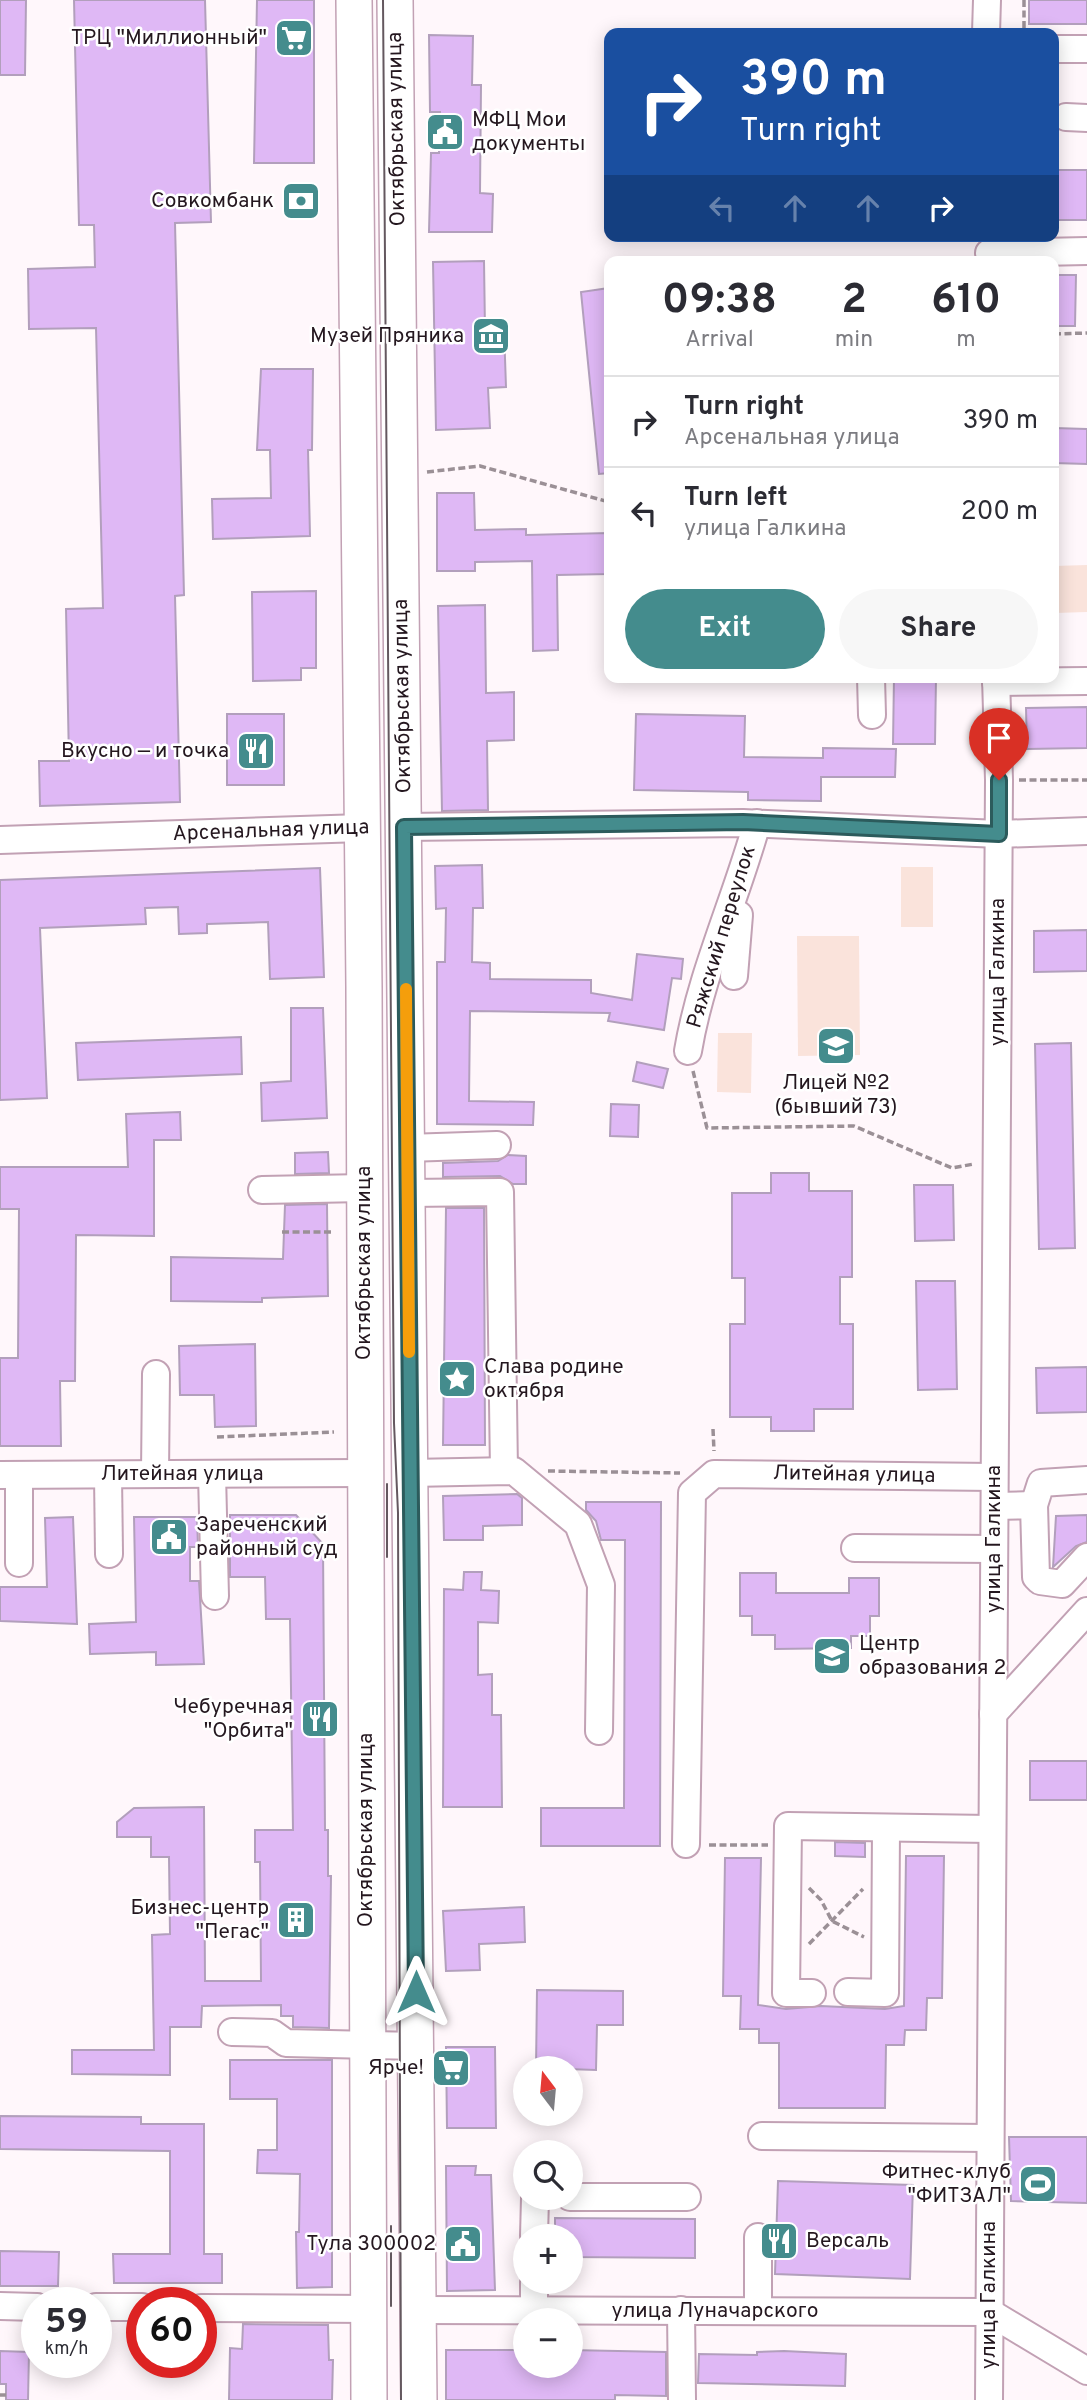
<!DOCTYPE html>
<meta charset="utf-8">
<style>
body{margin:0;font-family:Overpass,sans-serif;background:#f7f7f7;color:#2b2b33;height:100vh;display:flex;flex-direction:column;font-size:26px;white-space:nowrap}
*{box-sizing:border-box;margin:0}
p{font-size:23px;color:#7c7c81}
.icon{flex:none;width:38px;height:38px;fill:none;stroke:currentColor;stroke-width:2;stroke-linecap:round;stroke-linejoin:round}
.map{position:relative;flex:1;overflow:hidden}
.sheet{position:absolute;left:604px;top:256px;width:455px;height:427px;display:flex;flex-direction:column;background:#fff;border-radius:14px;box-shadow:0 4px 18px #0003}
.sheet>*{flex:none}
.top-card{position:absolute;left:604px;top:28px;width:455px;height:214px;border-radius:14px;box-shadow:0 4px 18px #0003;background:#1a4fa0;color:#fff;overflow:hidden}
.needle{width:46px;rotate:344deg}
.controls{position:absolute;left:513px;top:2056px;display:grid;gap:14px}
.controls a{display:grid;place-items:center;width:70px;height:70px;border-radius:50%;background:#fff;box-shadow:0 4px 18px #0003;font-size:35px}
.speed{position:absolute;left:21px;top:2287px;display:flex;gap:14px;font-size:35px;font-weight:700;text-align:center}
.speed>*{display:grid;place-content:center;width:91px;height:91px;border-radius:50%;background:#fff;box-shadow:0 4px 18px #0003;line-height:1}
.speed small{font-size:18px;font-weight:400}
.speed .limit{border:10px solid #d22;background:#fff;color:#111}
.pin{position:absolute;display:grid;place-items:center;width:60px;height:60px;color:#fff;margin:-72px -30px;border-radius:50% 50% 50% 0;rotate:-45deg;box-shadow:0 0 7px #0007}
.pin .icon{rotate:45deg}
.me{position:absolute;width:77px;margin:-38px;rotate:0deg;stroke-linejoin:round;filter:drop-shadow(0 0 5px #0008)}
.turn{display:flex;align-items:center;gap:24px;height:147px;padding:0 21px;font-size:32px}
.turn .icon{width:91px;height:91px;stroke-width:2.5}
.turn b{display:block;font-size:49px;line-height:60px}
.lanes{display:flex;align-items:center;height:66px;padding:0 21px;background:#0003;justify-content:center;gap:35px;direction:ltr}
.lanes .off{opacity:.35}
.eta{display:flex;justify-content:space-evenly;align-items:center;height:119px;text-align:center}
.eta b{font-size:42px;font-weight:700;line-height:49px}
.primary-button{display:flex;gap:14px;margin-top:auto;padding:14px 21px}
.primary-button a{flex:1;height:80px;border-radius:42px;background:#448c8d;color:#fff;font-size:28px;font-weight:700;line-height:80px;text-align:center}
.primary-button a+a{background:#f7f7f7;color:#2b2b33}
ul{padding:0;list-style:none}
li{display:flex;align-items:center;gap:21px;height:91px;padding:0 21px;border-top:2px solid #e1e1e2}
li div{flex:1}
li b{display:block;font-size:26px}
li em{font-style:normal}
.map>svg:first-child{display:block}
</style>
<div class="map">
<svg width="1087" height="2400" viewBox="0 0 1087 2400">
<rect width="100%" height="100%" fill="#fff7fb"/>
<g fill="#fae3db">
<polygon points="1087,565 1087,612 1055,613 1054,566"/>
<rect x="901" y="867" width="32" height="60"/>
<polygon points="797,936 859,936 860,1055 798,1056"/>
<polygon points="718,1033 752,1033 751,1093 717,1092"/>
</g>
<g fill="#dfb8f5" stroke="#b29fbc" stroke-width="2">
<polygon points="0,0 26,0 25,75 0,75"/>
<polygon points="74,0 205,0 211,222 175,223 184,595 175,596 180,802 40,806 39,761 69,761 66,609 103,608 96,328 29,329 28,269 95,267 94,225 79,225"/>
<polygon points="257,0 314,0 314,163 254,163"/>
<rect x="1029" y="0" width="58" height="24"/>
<polygon points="429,35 473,36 472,85 481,85 480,193 493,194 492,232 429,232 431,153 439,153 440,112 430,112"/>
<rect x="1054" y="170" width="33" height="50"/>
<polygon points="484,261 485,330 504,329 506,387 488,388 490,428 436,430 433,262"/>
<polygon points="1054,275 1076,275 1075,326 1054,326"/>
<polygon points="609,288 609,473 599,474 581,292"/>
<polygon points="261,369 313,369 312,450 308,450 310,536 213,539 212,499 271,498 270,450 257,450"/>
<polygon points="1054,428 1087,429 1087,464 1054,463"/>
<polygon points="437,493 474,493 475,530 526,529 526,535 609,533 609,574 557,575 558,650 533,651 532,561 475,562 475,571 437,571"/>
<polygon points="316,591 316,668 301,668 301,680 253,681 252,592"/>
<polygon points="485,605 486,693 514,692 514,740 487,741 488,810 442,811 438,606"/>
<polygon points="894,677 936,677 935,744 893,744"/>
<polygon points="1087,707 1087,748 1027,749 1026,708"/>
<rect x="227" y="714" width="57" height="71"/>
<polygon points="636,714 745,716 744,757 823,758 823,748 896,749 895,777 821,777 821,801 748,800 748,792 634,790"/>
<polygon points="482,865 483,908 473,908 472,962 490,963 490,979 591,980 591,993 632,1000 637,954 683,959 681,979 672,978 664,1030 608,1021 610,1013 470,1011 469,1101 534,1102 533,1125 437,1124 437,962 445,962 446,908 436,909 435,866"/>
<polygon points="320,868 324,977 270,979 268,922 207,924 207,933 179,934 178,907 145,908 146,924 40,928 47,1098 0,1100 0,880"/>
<polygon points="1087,930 1087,971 1034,972 1034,931"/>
<polygon points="291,1008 323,1008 327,1118 262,1121 261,1083 291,1081"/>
<polygon points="241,1037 242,1074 78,1080 76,1043"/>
<polygon points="1071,1043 1075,1248 1039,1249 1035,1044"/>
<polygon points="637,1062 668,1069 663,1088 633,1081"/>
<polygon points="611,1104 639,1105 638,1137 610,1136"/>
<polygon points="180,1112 181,1140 154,1140 154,1236 76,1235 75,1381 60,1381 61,1446 0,1446 0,1358 18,1358 19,1209 0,1209 0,1167 128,1167 126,1114"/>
<polygon points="328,1152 329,1173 295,1174 295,1153"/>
<polygon points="508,1155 526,1156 526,1184 513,1184 500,1176 443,1177 443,1163 498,1161"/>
<polygon points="771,1173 809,1173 809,1191 852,1191 852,1277 840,1277 840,1324 853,1324 853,1409 814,1409 814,1431 771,1431 771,1417 730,1417 730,1324 745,1324 745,1278 732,1278 732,1193 771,1193"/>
<polygon points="914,1185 953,1185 954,1240 915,1241"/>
<polygon points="327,1204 328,1296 262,1298 262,1302 171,1301 171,1257 283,1259 285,1205"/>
<polygon points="446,1208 484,1208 485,1445 443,1445"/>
<polygon points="916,1281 955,1281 957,1389 918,1390"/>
<polygon points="255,1344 256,1426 215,1427 214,1395 180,1395 179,1346"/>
<polygon points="1087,1367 1087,1412 1037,1413 1036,1368"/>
<polygon points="517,1494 522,1498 522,1525 483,1526 483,1540 444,1540 443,1496"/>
<polygon points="586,1502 661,1502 660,1846 541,1846 541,1808 624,1808 625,1540 601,1540 596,1521 586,1510"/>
<polygon points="230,1515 296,1515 323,1544 325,1830 328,1830 328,1876 331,1876 329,2028 293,2027 293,2016 281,2016 281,2005 202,2006 201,2027 170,2027 170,2075 72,2074 72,2050 154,2050 152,1935 170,1934 169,1857 151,1857 151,1837 117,1837 117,1822 134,1808 204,1807 205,1981 261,1981 260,1862 255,1862 255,1830 293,1830 290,1619 266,1619 265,1577 230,1577"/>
<polygon points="1087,1515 1087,1542 1076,1546 1053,1567 1056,1516"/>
<polygon points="73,1517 77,1624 0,1621 0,1587 47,1587 45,1518"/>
<polygon points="134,1517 197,1517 198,1547 190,1547 190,1581 199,1581 204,1664 156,1665 156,1652 90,1654 89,1624 136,1622"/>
<polygon points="464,1572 482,1572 481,1590 499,1591 498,1623 478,1622 478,1675 492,1674 492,1715 501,1715 502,1807 443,1807 444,1589 463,1590"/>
<polygon points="740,1573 776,1573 776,1593 849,1593 849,1578 879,1578 879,1616 870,1616 870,1636 851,1636 851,1648 775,1649 775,1635 752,1635 752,1616 740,1616"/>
<rect x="1030" y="1761" width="57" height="39"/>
<polygon points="835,1842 865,1843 865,1857 835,1856"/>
<polygon points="906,1856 944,1856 942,1998 927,1998 926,2030 905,2030 904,2045 886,2045 885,2108 779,2108 779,2043 759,2043 759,2029 740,2029 741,1996 723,1996 725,1858 761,1858 758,2005 786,2009 821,2006 885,2009 904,2006"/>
<polygon points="524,1907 525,1942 479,1944 480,1970 446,1971 443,1911"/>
<polygon points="537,1990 623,1991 623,2025 597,2025 596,2070 536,2068"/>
<polygon points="446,2047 495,2047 496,2128 447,2128"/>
<polygon points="230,2060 332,2060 332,2287 297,2288 296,2232 299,2232 300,2174 257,2173 258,2150 277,2150 277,2099 230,2099"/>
<polygon points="0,2116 141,2117 141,2124 204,2124 204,2254 222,2254 222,2283 114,2283 113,2254 170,2254 170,2151 0,2149"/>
<polygon points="1009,2137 1087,2137 1087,2203 1011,2201"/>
<polygon points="446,2166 476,2166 475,2175 491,2175 495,2290 447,2291"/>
<polygon points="778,2181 913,2185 910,2279 775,2274"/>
<polygon points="555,2218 695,2219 695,2258 570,2257 570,2236 555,2236"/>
<polygon points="0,2251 59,2252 58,2286 0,2286"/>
<polygon points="243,2324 328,2325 329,2360 333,2360 332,2400 229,2400 230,2348 242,2349"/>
<polygon points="446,2350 525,2350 525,2366 570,2366 570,2350 666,2352 666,2396 615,2395 615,2400 446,2400"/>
<polygon points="0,2351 29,2352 28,2400 6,2400 6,2384 0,2384"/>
<polygon points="784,2351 846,2354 845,2386 698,2383 699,2354 757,2355 757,2352"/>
</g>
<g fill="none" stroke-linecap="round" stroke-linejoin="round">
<defs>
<g id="minor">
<polyline points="986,33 987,0"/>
<polyline points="1054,49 1087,49"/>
<polyline points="1066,117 1087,118"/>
<polyline points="989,253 1087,251"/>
<polyline points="871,677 872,715"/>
<polyline points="996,682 1087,681"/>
<polyline points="404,827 743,823 999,834 1087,831"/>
<polyline points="0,840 362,828"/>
<polyline points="734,976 739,915"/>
<path d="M688 1051C701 973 736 899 757 823"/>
<polyline points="407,1148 497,1145"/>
<polyline points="262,1190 364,1188"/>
<polyline points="408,1193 500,1192 504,1471"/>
<polyline points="411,1473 514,1471 578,1524 601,1585 599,1731"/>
<polyline points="155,1474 156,1374"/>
<polyline points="212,1474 215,1596"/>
<polyline points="0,1475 365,1473"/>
<polyline points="19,1475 19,1563"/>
<polyline points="108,1475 109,1554"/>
<polyline points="1034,1505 1041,1483 1087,1480"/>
<polyline points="995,1506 1034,1505 1036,1577 1040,1581 1062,1584 1087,1557"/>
<polyline points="855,1548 994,1549"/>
<polyline points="993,1714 1087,1611"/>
<polyline points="686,1844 692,1493 714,1474 994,1477"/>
<polyline points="848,1992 885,1993 886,1828"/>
<polyline points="812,1993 786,1993 788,1826 990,1829"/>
<polyline points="232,2032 272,2033 286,2043 416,2046"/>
<polyline points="762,2136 989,2138"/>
<polyline points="570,2197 687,2197"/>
<polyline points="534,2236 535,2198"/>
<polyline points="758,2237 758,2311"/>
<polyline points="534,2282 534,2311"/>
<polyline points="0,2306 37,2307"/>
<polyline points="96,2307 142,2307"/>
<polyline points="201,2308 369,2309"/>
<polyline points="416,2310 989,2312 1087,2371"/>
<polyline points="681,2310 682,2400"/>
<polyline points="989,2400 999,780 996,677"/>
</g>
<g id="major">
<polyline points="354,0 364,987 369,2400"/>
<polyline points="395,0 419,2400"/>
</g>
</defs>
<use href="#minor" stroke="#c2a1b4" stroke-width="30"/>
<use href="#major" stroke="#c2a1b4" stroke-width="38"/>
<g stroke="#9b9096" stroke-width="3.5" stroke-dasharray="7 3.5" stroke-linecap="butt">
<polyline points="1024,0 1024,33"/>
<polyline points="1054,334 1087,333"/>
<polyline points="427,472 480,466 609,502"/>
<polyline points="1019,780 1087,780"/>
<polyline points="693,1071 707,1128 854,1126 952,1168 974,1164"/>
<polyline points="282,1232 334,1232"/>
<polyline points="713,1429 714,1451"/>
<polyline points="217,1437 334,1432"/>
<polyline points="548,1471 680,1473"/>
<polyline points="709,1845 768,1845"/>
<polyline points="809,1888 821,1900 832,1921 864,1937"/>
<polyline points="809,1944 863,1889"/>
<polyline points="0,2395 6,2395"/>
</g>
<use href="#minor" stroke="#fff" stroke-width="26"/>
<use href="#major" stroke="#fff" stroke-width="35"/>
<g stroke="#64585f" stroke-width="2">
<polyline points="383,0 394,1423 398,1513 401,2400"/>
<polyline points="387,1484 387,1557"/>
<polyline points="391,2226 391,2306"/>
</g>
</g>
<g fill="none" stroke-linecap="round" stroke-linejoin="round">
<defs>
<polyline id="route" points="416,1992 404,827 743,822 999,834 999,780"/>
</defs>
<use href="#route" stroke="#2c5b5c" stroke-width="18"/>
<use href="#route" stroke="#448c8d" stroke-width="12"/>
<polyline stroke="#f59e0b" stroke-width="12" points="406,989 409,1352"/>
</g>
<defs>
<symbol id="supermarket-square" viewBox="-11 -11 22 22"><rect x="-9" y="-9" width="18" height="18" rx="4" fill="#448c8d" stroke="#fff"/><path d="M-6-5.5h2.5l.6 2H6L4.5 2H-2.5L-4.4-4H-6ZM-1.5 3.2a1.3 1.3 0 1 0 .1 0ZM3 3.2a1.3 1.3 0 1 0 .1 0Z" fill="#fff"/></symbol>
<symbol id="civic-square" viewBox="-11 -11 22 22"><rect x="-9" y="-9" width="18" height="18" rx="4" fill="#448c8d" stroke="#fff"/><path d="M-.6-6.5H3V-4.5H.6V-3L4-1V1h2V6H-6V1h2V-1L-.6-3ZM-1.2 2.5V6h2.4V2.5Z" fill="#fff"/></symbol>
<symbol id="bank-square" viewBox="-11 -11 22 22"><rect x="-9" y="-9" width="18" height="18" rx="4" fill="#448c8d" stroke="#fff"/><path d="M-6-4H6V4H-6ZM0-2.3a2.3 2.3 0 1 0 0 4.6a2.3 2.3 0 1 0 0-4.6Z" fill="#fff"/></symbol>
<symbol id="museum-square" viewBox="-11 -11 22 22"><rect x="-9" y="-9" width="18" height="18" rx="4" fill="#448c8d" stroke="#fff"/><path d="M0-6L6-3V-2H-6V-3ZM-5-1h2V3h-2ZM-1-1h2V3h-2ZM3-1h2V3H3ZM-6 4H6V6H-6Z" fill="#fff"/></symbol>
<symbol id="restaurant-square" viewBox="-11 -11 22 22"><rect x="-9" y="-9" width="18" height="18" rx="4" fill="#448c8d" stroke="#fff"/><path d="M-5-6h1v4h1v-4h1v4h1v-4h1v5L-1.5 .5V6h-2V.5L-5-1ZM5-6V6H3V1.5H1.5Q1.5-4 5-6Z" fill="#fff"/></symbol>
<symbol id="school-square" viewBox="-11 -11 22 22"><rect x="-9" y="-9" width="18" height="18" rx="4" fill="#448c8d" stroke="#fff"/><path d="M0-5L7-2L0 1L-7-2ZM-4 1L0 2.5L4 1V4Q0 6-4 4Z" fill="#fff"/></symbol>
<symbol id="sight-square" viewBox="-11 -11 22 22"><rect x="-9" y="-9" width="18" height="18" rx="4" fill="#448c8d" stroke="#fff"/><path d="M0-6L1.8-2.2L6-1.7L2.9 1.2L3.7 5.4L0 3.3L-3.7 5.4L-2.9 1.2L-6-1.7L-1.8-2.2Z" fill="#fff"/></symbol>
<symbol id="building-square" viewBox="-11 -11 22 22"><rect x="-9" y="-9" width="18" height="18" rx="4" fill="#448c8d" stroke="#fff"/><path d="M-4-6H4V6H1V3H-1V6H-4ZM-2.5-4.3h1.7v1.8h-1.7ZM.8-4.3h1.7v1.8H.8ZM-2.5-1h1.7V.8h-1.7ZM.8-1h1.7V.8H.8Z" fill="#fff"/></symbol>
<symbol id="stadium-square" viewBox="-11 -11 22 22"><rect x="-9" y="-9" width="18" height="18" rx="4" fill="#448c8d" stroke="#fff"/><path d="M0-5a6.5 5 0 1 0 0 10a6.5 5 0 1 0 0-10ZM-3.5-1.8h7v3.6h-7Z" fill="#fff"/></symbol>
</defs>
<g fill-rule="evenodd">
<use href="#supermarket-square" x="272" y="16" width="44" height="44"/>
<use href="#civic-square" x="423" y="110" width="44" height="44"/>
<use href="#bank-square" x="279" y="179" width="44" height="44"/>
<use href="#museum-square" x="469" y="314" width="44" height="44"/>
<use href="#restaurant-square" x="234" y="729" width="44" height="44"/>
<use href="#school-square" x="814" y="1024" width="44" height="44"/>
<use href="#sight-square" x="435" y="1357" width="44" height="44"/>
<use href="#civic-square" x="147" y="1515" width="44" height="44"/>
<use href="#school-square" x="810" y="1634" width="44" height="44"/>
<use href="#restaurant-square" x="298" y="1697" width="44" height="44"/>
<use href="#building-square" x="274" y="1898" width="44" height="44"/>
<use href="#supermarket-square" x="429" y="2046" width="44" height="44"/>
<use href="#stadium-square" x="1016" y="2162" width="44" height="44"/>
<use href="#restaurant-square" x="757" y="2219" width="44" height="44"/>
<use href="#civic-square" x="441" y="2222" width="44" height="44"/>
</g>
<g text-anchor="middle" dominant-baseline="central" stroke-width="5" stroke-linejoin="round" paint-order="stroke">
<g font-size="21" fill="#24171f" stroke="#fff" text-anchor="end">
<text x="267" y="38">ТРЦ "Миллионный"</text>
<text x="472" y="120" text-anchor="start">МФЦ Мои<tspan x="472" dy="24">документы</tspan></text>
<text x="274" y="201">Совкомбанк</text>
<text x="464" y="336">Музей Пряника</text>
<text x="229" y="751">Вкусно — и точка</text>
<text x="836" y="1083" text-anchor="middle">Лицей №2<tspan x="836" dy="24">(бывший 73)</tspan></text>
<text x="484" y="1367" text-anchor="start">Слава родине<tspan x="484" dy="24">октября</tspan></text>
<text x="196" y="1525" text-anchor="start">Зареченский<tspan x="196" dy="24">районный суд</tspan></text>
<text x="859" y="1644" text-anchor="start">Центр<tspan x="859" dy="24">образования 2</tspan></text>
<text x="293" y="1707">Чебуречная<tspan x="293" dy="24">"Орбита"</tspan></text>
<text x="269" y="1908">Бизнес-центр<tspan x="269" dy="24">"Пегас"</tspan></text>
<text x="424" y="2068">Ярче!</text>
<text x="1011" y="2172">Фитнес-клуб<tspan x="1011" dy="24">"ФИТЗАЛ"</tspan></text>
<text x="806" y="2241" text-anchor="start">Версаль</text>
<text x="436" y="2244">Тула 300002</text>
</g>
<g font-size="21" fill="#24171f" stroke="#fff">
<text transform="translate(397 129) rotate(-91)">Октябрьская улица</text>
<text transform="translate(403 696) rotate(-91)">Октябрьская улица</text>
<text transform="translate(271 831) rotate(-2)">Арсенальная улица</text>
<text transform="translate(722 937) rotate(-73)">Ряжский переулок</text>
<text transform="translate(998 972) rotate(-90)">улица Галкина</text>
<text transform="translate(364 1263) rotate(-90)">Октябрьская улица</text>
<text x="182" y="1474">Литейная улица</text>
<text transform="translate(854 1475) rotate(1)">Литейная улица</text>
<text transform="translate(994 1539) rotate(-90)">улица Галкина</text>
<text transform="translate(366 1830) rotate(-90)">Октябрьская улица</text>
<text transform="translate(989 2295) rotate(-90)">улица Галкина</text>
<text x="715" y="2311">улица Луначарского</text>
</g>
</g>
</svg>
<div class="controls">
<a><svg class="needle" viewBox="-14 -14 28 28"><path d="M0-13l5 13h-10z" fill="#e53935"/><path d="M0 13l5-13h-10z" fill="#7c7c81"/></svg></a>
<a><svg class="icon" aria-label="search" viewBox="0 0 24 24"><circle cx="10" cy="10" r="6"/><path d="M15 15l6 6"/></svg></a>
<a>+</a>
<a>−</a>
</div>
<div class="speed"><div>59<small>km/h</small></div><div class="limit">60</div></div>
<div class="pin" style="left:999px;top:780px;background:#d93025"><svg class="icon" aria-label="arrive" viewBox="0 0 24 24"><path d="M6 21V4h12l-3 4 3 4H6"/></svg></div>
<svg class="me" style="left:416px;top:1992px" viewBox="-20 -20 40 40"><path d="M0-17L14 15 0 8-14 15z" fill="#448c8d" stroke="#fff" stroke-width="4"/></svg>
<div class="top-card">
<div class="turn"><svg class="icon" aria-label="right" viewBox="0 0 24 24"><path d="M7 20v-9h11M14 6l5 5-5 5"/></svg><div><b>390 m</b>Turn right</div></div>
<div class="lanes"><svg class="icon off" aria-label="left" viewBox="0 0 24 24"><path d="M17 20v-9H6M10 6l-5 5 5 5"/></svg><svg class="icon off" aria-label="ahead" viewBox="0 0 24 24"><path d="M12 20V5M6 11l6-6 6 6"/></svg><svg class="icon off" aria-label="ahead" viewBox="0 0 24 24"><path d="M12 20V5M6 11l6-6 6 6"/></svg><svg class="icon" aria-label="right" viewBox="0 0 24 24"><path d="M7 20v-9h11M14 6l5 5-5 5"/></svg></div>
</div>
<section class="sheet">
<div class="eta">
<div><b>09:38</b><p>Arrival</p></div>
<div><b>2</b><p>min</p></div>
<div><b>610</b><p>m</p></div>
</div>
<ul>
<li><svg class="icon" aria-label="right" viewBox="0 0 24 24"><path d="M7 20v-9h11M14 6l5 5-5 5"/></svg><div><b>Turn right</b><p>Арсенальная улица</p></div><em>390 m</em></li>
<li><svg class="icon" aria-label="left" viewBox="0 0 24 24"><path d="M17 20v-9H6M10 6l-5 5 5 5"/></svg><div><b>Turn left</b><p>улица Галкина</p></div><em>200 m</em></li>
</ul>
<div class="primary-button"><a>Exit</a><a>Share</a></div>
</section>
</div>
